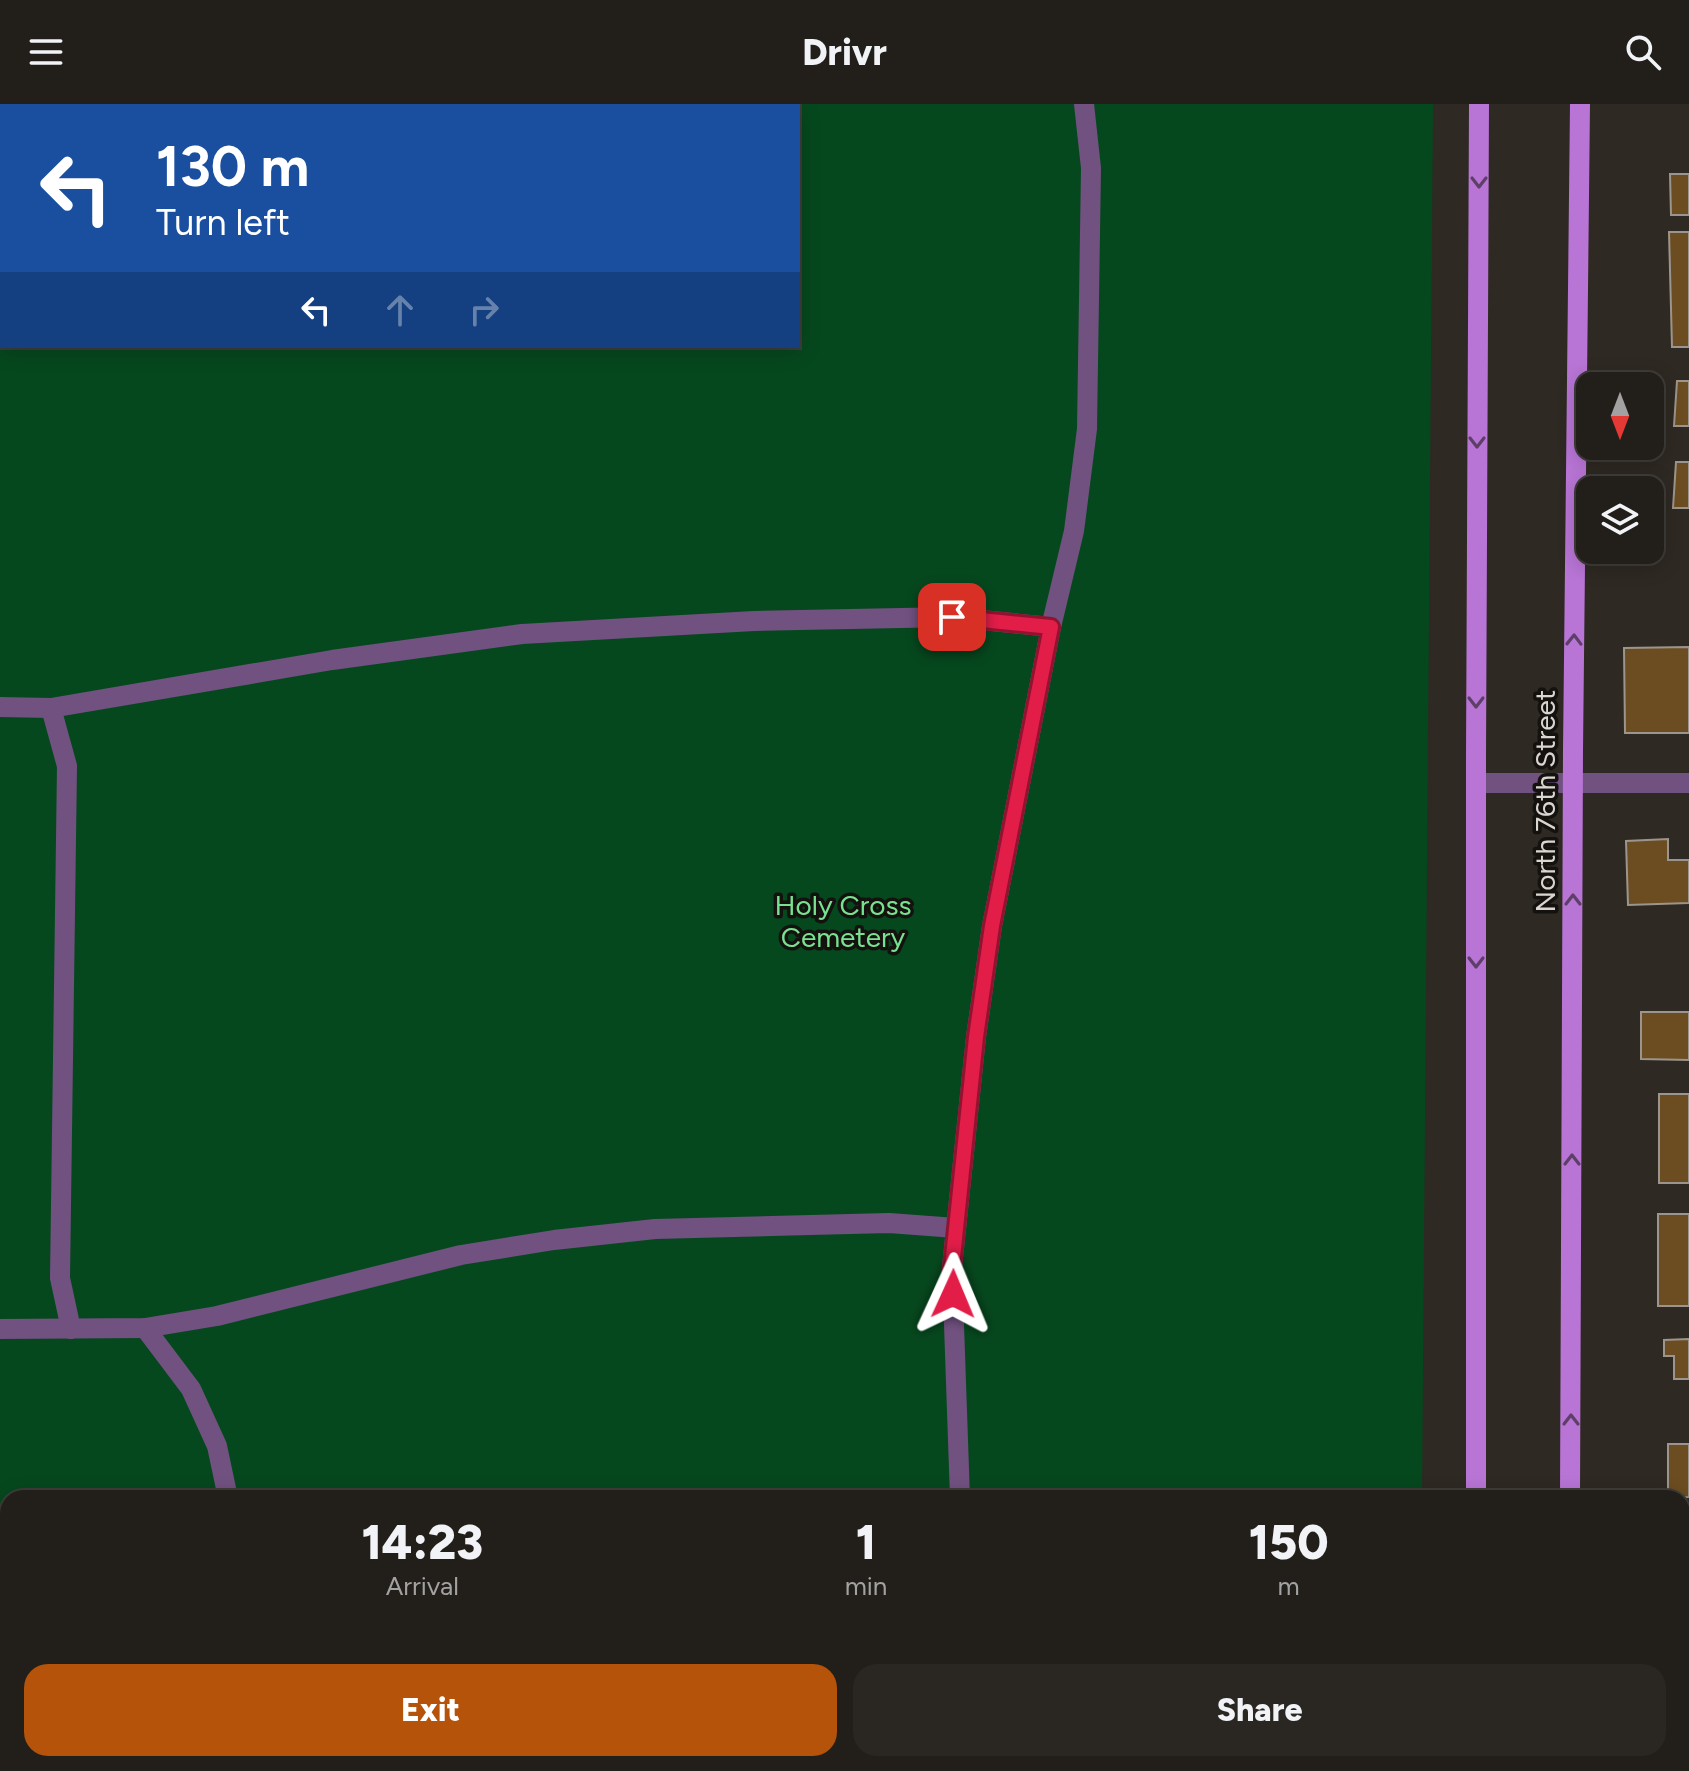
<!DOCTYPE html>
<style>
body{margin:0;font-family:Figtree,sans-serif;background:#2a2723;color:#f1f3f6;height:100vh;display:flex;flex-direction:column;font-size:30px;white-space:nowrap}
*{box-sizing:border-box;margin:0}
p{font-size:26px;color:#a2a2a2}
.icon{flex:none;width:44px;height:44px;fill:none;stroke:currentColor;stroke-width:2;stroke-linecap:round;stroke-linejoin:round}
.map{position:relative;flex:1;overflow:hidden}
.drawer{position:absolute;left:0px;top:1386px;width:1690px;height:282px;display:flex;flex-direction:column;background:#221f1a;border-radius:24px 24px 0 0;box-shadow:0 4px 20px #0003,0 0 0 2px #3f3d39}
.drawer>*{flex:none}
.hud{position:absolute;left:0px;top:0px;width:800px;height:244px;box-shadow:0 4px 20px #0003,0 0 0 2px #3f3d39;background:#1a4fa0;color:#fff;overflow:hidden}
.needle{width:52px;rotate:180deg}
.controls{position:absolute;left:1576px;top:268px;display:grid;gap:16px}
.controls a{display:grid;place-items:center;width:88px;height:88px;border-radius:16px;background:#221f1a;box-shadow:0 4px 20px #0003,0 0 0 2px #3f3d39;font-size:40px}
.pin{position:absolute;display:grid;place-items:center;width:68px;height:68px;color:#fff;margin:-34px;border-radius:16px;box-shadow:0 4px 12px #0006}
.me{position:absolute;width:88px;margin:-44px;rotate:1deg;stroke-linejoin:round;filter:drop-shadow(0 0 6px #0008)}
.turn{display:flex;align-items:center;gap:28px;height:168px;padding:0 24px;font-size:36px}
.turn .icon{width:104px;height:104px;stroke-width:2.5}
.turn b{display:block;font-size:56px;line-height:68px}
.lanes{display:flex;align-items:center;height:76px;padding:0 24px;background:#0003;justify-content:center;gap:40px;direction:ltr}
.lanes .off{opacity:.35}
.eta{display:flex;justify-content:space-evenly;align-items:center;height:136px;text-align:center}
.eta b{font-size:48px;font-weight:800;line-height:56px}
.cta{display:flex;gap:16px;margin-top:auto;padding:16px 24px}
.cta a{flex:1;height:92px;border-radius:24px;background:#b45309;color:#fff;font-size:32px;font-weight:800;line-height:92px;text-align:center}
.cta a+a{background:#2a2723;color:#f1f3f6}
header{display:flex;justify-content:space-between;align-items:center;height:104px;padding:0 24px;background:#221f1a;font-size:36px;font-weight:800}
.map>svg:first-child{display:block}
</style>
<header><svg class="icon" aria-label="menu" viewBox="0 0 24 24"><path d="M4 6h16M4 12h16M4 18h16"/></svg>Drivr<svg class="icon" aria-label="search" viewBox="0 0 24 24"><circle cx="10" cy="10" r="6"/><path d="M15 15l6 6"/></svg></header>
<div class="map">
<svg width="1689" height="1667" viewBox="0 0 1689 1667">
<rect width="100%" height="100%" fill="#2e2922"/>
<path fill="#06481e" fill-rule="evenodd" d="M0 0H1433L1422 1394H8V1660H1420V1667H0ZM2 2H798V242H2Z"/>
<g fill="#6c4d21" stroke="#9c958d" stroke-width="2">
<polygon points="0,0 50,0 2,2 2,72"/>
<rect x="111" y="0" width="53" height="2"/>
<polygon points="1670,70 1689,70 1689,111 1671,111"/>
<polygon points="1669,128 1689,128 1689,243 1672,243"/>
<polygon points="1677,277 1689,277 1689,322 1674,322"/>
<polygon points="1676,358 1689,358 1689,404 1673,404"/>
<polygon points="1689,543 1689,629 1625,629 1624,544"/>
<polygon points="1668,735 1668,756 1689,756 1689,799 1628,801 1626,737"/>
<polygon points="1641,908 1689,908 1689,956 1641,955"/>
<rect x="1659" y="990" width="30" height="89"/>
<rect x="1658" y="1110" width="31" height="92"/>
<polygon points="1689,1235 1689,1275 1674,1275 1674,1252 1664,1252 1664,1236"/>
<polygon points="1668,1340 1689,1340 1689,1393 1668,1394"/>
<rect x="1682" y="1448" width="7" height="51"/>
<polygon points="1682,1514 1689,1515 1689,1570 1682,1570"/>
<rect x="1682" y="1583" width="7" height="55"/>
<polygon points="1682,1656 1689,1656 1689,1667 1651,1667 1651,1660 1682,1660"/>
</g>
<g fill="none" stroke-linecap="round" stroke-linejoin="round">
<g stroke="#715180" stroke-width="20">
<polyline points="0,603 51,604 332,556 522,530 754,517 952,513 1051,523"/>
<polyline points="51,604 67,662 60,1174 71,1225"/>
<polyline points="1476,679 1689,679"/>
<polyline points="145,1224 191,1285 217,1342 228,1394"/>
<polyline points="0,1225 145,1224 217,1212 461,1151 554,1136 655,1125 889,1119 956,1124"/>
<polyline points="960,1394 952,1163 976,933 992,822 1051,523 1074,427 1087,325 1091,64 1084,0"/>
<polyline points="1005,1660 1006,1667"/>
<polyline points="230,1667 230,1660"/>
</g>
<g stroke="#b875d5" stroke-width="20">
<polyline points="1476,1394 1476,652 1479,0"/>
<polyline points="1570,1394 1573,646 1580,0"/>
<polyline points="1476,1660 1476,1667"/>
<polyline points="1569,1667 1569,1660"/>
</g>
</g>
<defs><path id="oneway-chevron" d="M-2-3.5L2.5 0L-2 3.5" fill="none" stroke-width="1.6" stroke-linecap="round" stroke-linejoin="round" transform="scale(2)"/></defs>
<g stroke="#5e3f68">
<use href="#oneway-chevron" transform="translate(1479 78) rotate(90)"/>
<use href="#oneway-chevron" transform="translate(1477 338) rotate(90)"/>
<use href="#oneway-chevron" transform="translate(1574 536) rotate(-89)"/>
<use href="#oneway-chevron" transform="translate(1476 598) rotate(90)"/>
<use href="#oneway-chevron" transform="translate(1573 796) rotate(-90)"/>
<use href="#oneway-chevron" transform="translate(1476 858) rotate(90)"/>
<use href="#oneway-chevron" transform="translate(1572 1056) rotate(-90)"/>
<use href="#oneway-chevron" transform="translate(1571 1316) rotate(-90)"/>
</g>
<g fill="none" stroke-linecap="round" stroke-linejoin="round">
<defs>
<polyline id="route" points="952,513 1051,523 992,822 976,933 952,1163 953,1190"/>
</defs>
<use href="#route" stroke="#92132f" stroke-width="20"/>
<use href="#route" stroke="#e11d48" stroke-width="14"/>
</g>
<g text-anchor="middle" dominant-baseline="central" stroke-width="7" stroke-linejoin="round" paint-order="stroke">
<g font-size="28" fill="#d9d5d1" stroke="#14120f">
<text transform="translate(1545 697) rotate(-90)">North 76th Street</text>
</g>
<g font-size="28" fill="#79e291" stroke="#14120f">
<text x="843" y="801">Holy Cross<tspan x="843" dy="32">Cemetery</tspan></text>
</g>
</g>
</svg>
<div class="controls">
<a><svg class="needle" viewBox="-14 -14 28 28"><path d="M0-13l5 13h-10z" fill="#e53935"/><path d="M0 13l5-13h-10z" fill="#a2a2a2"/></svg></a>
<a><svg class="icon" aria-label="layers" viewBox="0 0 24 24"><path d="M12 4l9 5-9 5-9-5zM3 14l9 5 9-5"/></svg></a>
</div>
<div class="pin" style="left:952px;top:513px;background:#d93025"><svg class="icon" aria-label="arrive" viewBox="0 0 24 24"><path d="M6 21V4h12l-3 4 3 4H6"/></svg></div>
<svg class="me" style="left:953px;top:1190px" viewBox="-20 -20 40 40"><path d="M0-17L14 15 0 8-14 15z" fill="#e11d48" stroke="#fff" stroke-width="4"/></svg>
<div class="hud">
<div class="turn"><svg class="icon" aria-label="left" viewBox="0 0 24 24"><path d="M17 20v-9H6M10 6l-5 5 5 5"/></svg><div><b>130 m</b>Turn left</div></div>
<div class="lanes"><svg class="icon" aria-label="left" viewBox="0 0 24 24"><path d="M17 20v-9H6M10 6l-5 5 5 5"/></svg><svg class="icon off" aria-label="ahead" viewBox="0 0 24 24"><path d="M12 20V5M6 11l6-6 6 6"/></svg><svg class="icon off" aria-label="right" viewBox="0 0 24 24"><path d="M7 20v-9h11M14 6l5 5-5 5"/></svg></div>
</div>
<section class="drawer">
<div class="eta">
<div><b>14:23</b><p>Arrival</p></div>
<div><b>1</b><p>min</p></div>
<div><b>150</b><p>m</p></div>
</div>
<div class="cta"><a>Exit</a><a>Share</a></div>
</section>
</div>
